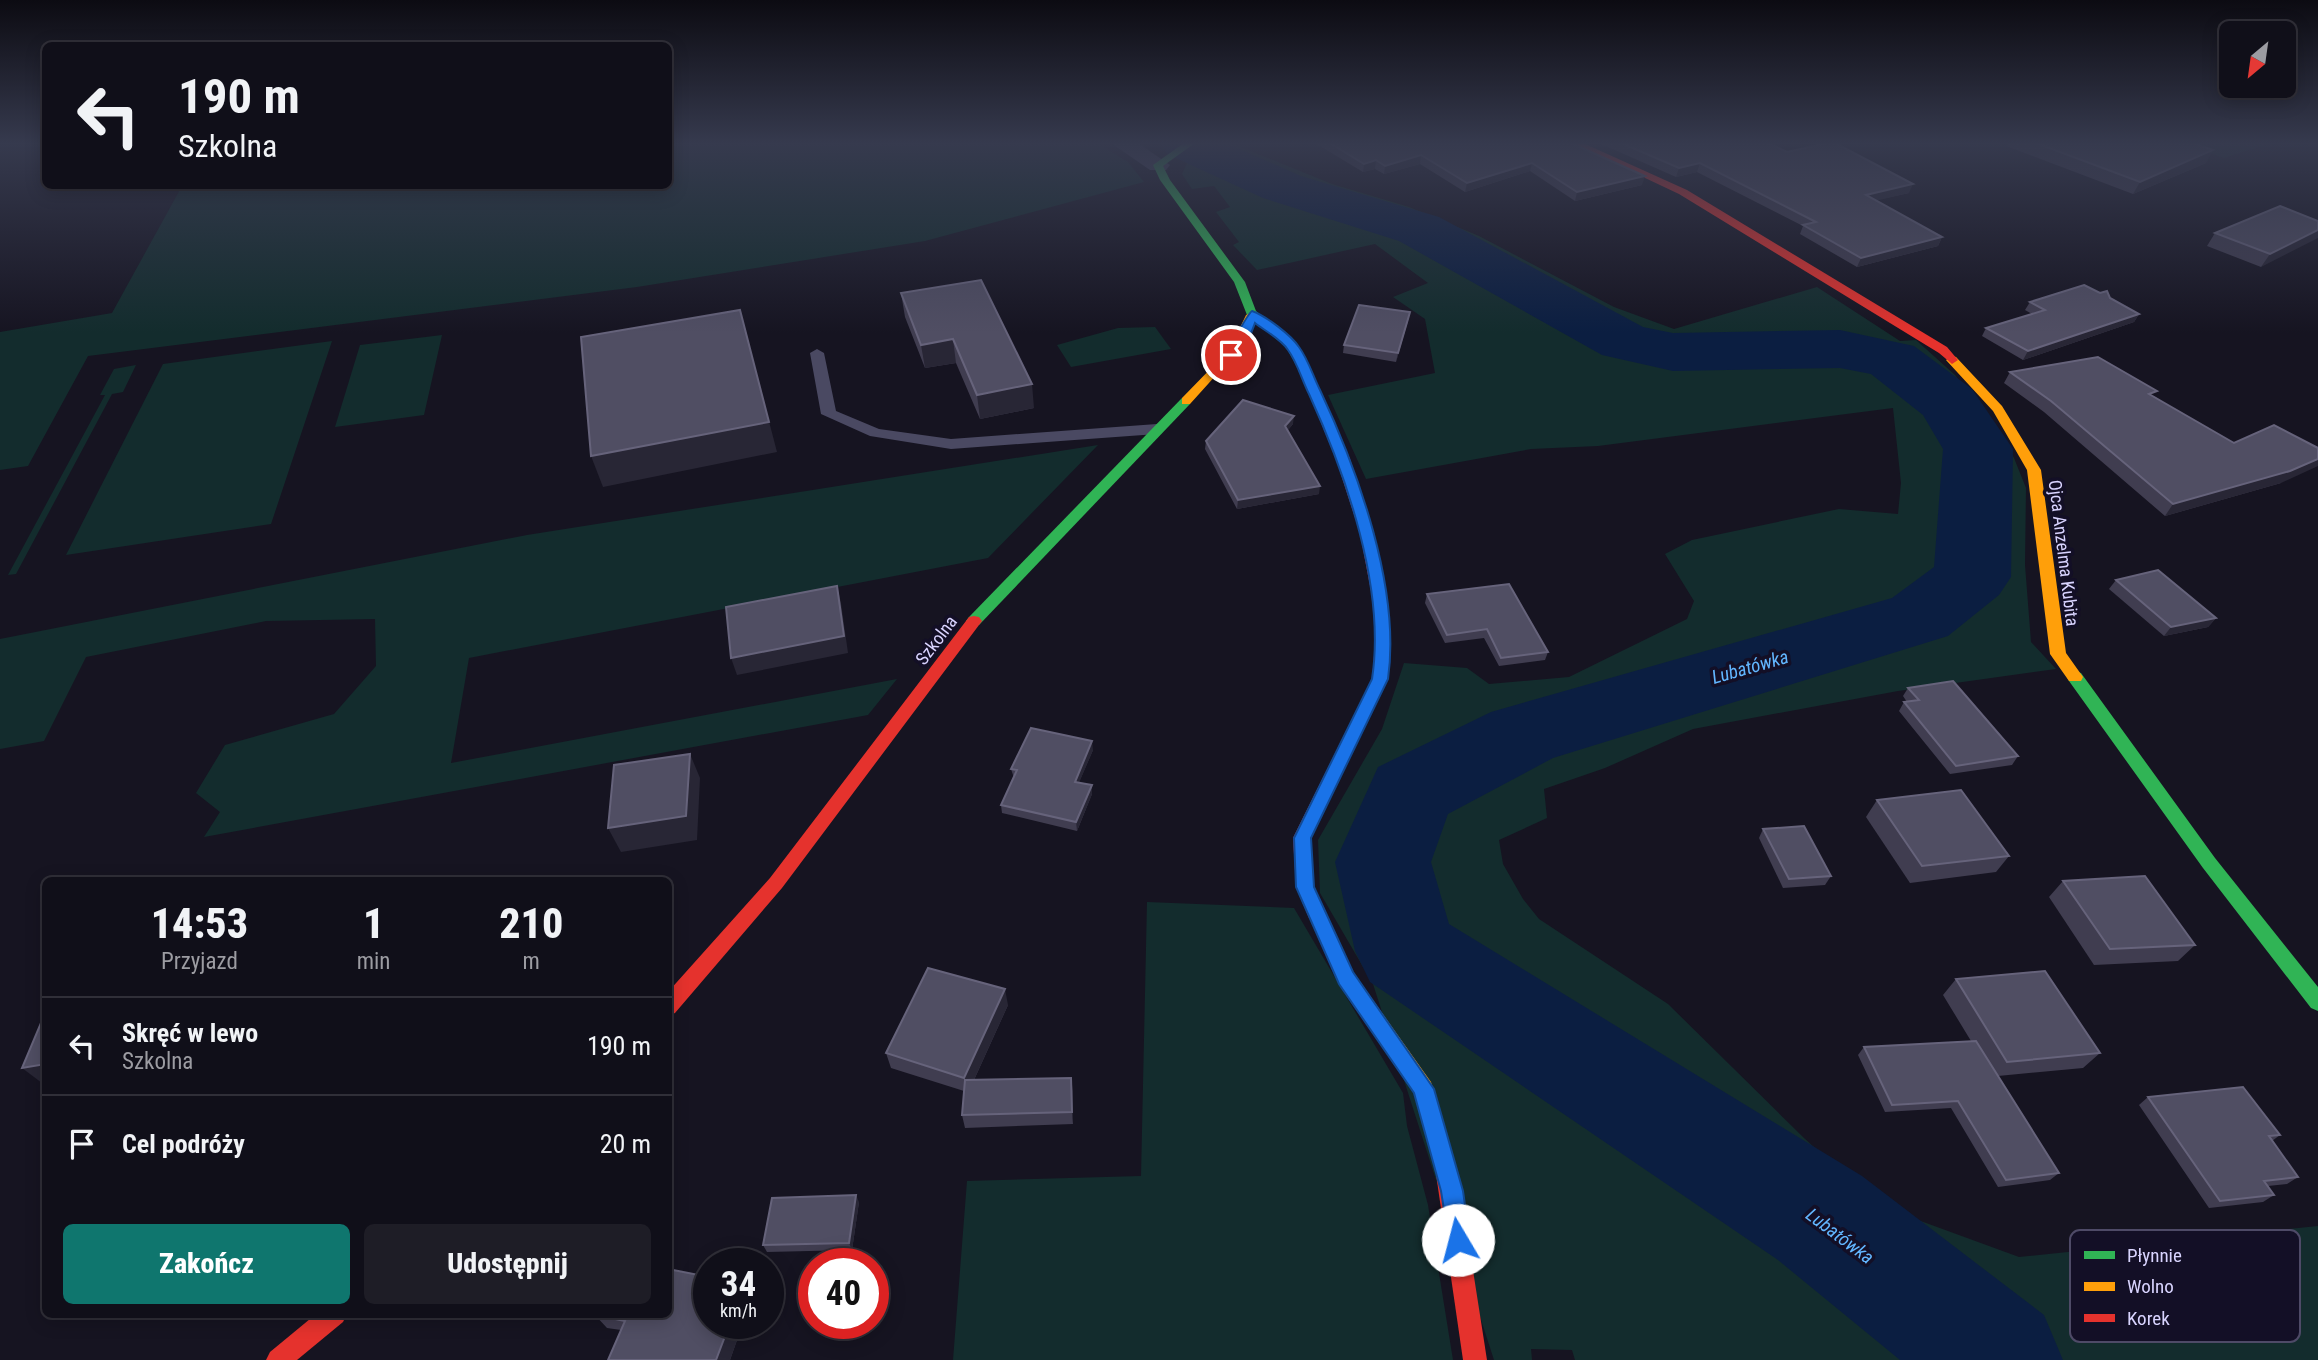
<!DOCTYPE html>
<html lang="pl">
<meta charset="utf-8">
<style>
body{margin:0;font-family:"Roboto Condensed",sans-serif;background:#1e1d26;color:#f1f3f6;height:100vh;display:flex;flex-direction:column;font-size:26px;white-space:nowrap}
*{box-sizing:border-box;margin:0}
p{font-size:23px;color:#9c9ca2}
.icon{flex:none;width:38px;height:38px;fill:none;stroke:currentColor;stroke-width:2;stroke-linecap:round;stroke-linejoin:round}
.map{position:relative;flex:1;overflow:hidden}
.sheet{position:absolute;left:42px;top:877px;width:630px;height:441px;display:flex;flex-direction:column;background:#100f19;border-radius:10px;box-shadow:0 4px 18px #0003,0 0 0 2px #302f38}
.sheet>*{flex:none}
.guide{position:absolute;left:42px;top:42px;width:630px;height:147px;border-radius:10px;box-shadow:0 4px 18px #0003,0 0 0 2px #302f38;background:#100f19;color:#f1f3f6;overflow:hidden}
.needle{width:46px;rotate:209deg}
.controls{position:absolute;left:2219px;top:21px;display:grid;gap:14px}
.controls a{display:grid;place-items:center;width:77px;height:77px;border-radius:10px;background:#100f19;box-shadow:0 4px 18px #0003,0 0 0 2px #302f38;font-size:35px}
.speed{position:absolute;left:693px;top:1248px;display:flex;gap:14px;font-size:35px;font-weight:700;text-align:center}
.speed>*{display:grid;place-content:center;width:91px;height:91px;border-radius:50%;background:#100f19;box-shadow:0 4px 18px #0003,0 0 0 2px #302f38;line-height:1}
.speed small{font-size:18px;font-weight:400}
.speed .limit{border:10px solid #d22;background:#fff;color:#111}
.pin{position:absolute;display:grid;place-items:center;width:60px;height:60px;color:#fff;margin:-30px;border:4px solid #fff;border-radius:50%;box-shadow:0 2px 7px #0007}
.me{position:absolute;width:77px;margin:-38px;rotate:352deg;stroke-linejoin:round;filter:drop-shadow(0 0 5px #0008)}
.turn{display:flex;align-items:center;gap:24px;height:147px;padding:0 21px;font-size:32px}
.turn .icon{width:91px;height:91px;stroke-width:2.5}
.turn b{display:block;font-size:49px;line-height:60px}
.eta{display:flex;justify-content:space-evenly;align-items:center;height:119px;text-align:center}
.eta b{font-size:42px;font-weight:800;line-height:49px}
.action{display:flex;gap:14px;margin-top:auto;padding:14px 21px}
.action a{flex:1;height:80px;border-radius:10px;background:#0f766e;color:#fff;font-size:28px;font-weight:800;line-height:80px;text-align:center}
.action a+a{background:#1e1d26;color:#f1f3f6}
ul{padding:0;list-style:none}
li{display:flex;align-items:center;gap:21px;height:98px;padding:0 21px;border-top:2px solid #302f38}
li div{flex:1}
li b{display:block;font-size:26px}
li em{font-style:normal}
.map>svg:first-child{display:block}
</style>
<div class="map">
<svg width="2318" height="1360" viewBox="0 0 2318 1360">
<rect width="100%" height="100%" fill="#161421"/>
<g fill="#132c2d">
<polygon points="669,143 1097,143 1128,162 1144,182 925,241 637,287 88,356 28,466 0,470 0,332 112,313 182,186 668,186"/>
<path d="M1220 143H1231L1332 184 1409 207 1479 236 1614 307 1674 329 1817 287 1900 341 1916 340 1955 375 2000 432 2014 458 2026 488 2025 565 2031 642 2056 669 1898 691 1693 729 1605 768 1544 789 1547 818 1499 840 1503 864 1523 899 1539 919 1668 1004 1804 1138 1899 1224 1907 1216 2019 1257 2318 1226V1360H1575L1572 1350 1531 1349 1532 1360H1494L1373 984 1320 893 1318 840 1382 729 1404 663 1467 668 1489 684 1569 677 1687 619 1694 601 1665 554 1692 540 1839 509 1898 514 1901 483 1893 408 1598 446 1531 449 1366 479 1328 395 1435 373 1425 319 1393 297 1428 283 1375 244 1257 270 1233 245 1239 242 1216 212 1230 207 1214 186 1192 189 1182 174 1187 163 1196 158C1273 192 1354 213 1431 246L1449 239C1375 207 1297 186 1222 158L1216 146Z"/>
<polygon points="2181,143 2271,143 2224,158"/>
<polygon points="1155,327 1171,349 1071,367 1057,345 1118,328"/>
<polygon points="442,335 424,415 335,427 360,345"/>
<polygon points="332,341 271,524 66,555 163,364"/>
<polygon points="136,365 123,392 112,394 16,574 8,575 105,395 100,395 114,369"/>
<polygon points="1098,445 988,558 469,658 451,763 897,679 868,715 204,837 220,812 196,793 225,745 334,714 376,666 375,619 266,621 86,657 44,741 0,749 0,639 527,535"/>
<polygon points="1147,902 1294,908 1403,1093 1407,1126 1428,1205 1453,1360 953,1360 967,1181 1141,1176"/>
</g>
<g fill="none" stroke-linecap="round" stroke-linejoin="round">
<polygon fill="#0b1e41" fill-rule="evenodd" points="1160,143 1226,143 1301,176 1439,217 1643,327 1673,333 1840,330 1914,346 1972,389 2013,449 2011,577 1999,595 1948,636 1553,758 1448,814 1431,862 1449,924 1862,1176 2044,1315 2063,1360 1900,1360 1778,1260 1370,982 1355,951 1335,862 1378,767 1491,712 1892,598 1934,567 1943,449 1923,415 1871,374 1840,368 1673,371 1602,355 1399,241 1263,198 1167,154"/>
<polygon fill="#4a4962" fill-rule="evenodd" points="817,349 824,353 836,411 879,429 951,439 1157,424 1165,429 1157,434 951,449 870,436 821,414 810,353"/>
<polygon fill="#4a4962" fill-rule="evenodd" points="1111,143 1138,143 1170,165 1166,170 1150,170"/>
<g fill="#30b455" fill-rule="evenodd">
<polygon points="1184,143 1195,143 1163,166 1170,180 1245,282 1256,311 1295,343 1313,374 1311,377 1303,377 1286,347 1247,315 1234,282 1160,180 1153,165"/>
<polygon points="1186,397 1190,398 1190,404 979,625 969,625 966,621 969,617 1182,398"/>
<polygon points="2075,671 2081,673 2215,858 2318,987 2318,1011 2311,1008 2203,868 2069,681 2067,677"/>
</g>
<g fill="#ff9f0a" fill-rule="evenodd">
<polygon points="1252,312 1258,315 1236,353 1190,404 1182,404 1182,398 1220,359 1234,340 1246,315"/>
<polygon points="1952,356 1956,357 2002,406 2041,470 2066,653 2083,677 2081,681 2069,681 2050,654 2027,470 1993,411 1946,360"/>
<polygon points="1316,904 1323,906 1353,972 1431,1082 1458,1174 1455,1182 1447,1185 1439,1182 1415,1093 1339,984 1307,912 1309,906"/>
</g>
<g fill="#e5322d" fill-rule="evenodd">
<polygon points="1571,143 1583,143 1687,190 1947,347 1958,360 1952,364 1939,353 1679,194"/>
<polygon points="1307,370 1313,374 1350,459 1374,533 1388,607 1391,644 1388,679 1311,838 1314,887 1325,912 1323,918 1316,920 1309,918 1296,887 1293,838 1372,679 1375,644 1374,607 1360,533 1336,459 1301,374"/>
<polygon points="974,616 979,617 982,621 979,625 782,888 675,1013 668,1016 668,992 770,878 969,617"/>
<polygon points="1447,1163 1455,1166 1458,1174 1487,1360 1463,1360 1436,1174 1439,1166"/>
<polygon points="316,1314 347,1314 343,1322 297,1360 266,1360 270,1352"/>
</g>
</g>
<g fill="#403d50">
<polygon points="1315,143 1571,143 1642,185 1575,201 1530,171 1465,192 1420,164 1384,174 1375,169 1363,172"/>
<polygon points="1599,143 1769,143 1787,152 1909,193 1876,200 1942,237 1938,246 1857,267 1800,234 1803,226 1697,172 1676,177"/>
<polygon points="2007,143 2192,143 2206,163 2133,194 2006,146"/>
<polygon points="2318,221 2261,267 2207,246 2215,233"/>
<polygon points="901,293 1034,408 980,419 956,363 925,368 905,317"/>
<polygon points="2110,298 2139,314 2134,322 2023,360 1982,336 1986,328 2032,314 2025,310 2030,302"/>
<polygon points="1410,312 1408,321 1396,362 1343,353 1344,345"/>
<polygon points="2010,372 2154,396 2281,483 2165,516 2044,412 2004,383"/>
<polygon points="1293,424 1287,431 1319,494 1237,509 1205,449 1206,441"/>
<polygon points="2116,580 2216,618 2208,627 2164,636 2109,589"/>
<polygon points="1427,594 1548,652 1545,660 1499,666 1484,638 1445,643 1425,603"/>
<polygon points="1908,688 2018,756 2012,765 1950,774 1899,711 1904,702 1907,702 1903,696"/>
<polygon points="1093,750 1079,782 1092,794 1077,831 1002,813 1001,805 1014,778 1011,769"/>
<polygon points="1877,800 2009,856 1996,872 1910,883 1866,817"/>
<polygon points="1763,829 1831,876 1825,885 1783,888 1759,838"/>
<polygon points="2063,881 2195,945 2178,961 2094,965 2049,897"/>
<polygon points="1956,979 2100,1053 2083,1068 1998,1076 2059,1173 2050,1180 1998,1187 1951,1108 1885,1112 1858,1055 1864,1047 1971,1041 1943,995"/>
<polygon points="1008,1005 974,1080 1071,1078 1073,1124 965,1128 962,1115 964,1091 891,1068 886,1053"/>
<polygon points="2148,1097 2280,1135 2272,1141 2298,1177 2287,1184 2268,1186 2274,1195 2263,1202 2209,1208 2139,1105"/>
<polygon points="859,1202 852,1250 767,1252 763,1245"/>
<polygon points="595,1315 709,1323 743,1323 730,1360 608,1360 621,1330 607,1328"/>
</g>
<g fill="#282635">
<polygon points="2213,150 2206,163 2133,194 2140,182"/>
<polygon points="1421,155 1420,164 1384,174 1385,166"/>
<polygon points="1376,160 1375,169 1363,172 1364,164"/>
<polygon points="1532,163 1530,171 1465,192 1467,183"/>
<polygon points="1700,163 1697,172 1676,177 1679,168"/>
<polygon points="1645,176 1642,185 1575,201 1577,192"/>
<polygon points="1913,184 1909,193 1862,204 1866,195"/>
<polygon points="2318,230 2318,238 2261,267 2270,254"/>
<polygon points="1942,237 1938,246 1857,267 1861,258"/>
<polygon points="740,310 777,452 603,487 591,456"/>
<polygon points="1410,312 1408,321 1396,362 1398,353"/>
<polygon points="2139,314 2134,322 2023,360 2028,351"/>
<polygon points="953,339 956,363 925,368 921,345"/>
<polygon points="1032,384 1034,408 980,419 977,395"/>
<polygon points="1294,416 1293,424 1284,435 1285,426"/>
<polygon points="2318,459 2318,466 2281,483 2165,516 2173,504"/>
<polygon points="1320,486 1319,494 1237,509 1238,500"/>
<polygon points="837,586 841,603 848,653 737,675 731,658"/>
<polygon points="2216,618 2208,627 2164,636 2171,627"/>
<polygon points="1092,741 1093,750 1076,790 1075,782"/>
<polygon points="690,754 700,778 697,840 621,852 608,828"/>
<polygon points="1092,785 1092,794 1077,831 1076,822"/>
<polygon points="1005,989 1008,1005 968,1093 964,1078"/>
<polygon points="46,1064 46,1086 22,1068"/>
<polygon points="1071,1078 1073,1091 1073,1124 1072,1112"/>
<polygon points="856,1195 859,1202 852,1250 849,1243"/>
<polygon points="730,1323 743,1323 730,1360 716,1360"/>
</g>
<g fill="#504e63" stroke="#66637b" stroke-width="2">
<polygon points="1330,143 1571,143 1645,176 1577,192 1532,163 1467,183 1421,155 1385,166 1376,160 1364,164"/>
<polygon points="1621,143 1769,143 1787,152 1827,143 1835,143 1913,184 1866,195 1942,237 1861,258 1803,225 1816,222 1700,163 1679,168"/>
<polygon points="2036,143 2192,143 2213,150 2140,182"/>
<polygon points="2280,206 2318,221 2318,230 2270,254 2215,233"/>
<polygon points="981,280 1032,384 977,395 953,339 921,345 901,293"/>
<polygon points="2084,285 2100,293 2107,291 2110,298 2139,314 2028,351 1986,328 2045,310 2030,302"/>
<polygon points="1359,305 1410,312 1398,353 1344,345"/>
<polygon points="740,310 769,422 591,456 581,337"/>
<polygon points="2098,357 2157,391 2149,394 2234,443 2274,425 2318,448 2318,459 2290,471 2173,504 2051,401 2010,372"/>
<polygon points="1243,400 1294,416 1285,426 1320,486 1238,500 1206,441"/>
<polygon points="2158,570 2216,618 2171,627 2116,580"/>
<polygon points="1509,584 1548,652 1501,658 1487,629 1447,635 1427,594"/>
<polygon points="837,586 844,636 731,658 726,607"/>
<polygon points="1953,681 2018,756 1956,766 1904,702 1919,700 1908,688"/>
<polygon points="1031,728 1092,741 1075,782 1092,785 1076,822 1001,805 1017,770 1011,769"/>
<polygon points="690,754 686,816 608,828 614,765"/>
<polygon points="1961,790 2009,856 1922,866 1877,800"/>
<polygon points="1804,826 1831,876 1789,879 1763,829"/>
<polygon points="2145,876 2195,945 2110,949 2063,881"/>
<polygon points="928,968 1005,989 964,1078 886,1053"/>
<polygon points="2045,971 2100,1053 2007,1062 1956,979"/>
<polygon points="46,1011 46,1064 22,1068"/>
<polygon points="1976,1041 2059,1173 2006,1180 1958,1101 1892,1105 1864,1047"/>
<polygon points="1071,1078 1072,1112 962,1115 965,1080"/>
<polygon points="2243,1087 2280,1135 2269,1136 2298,1177 2264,1181 2274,1195 2220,1201 2148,1097"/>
<polygon points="856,1195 849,1243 763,1245 772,1198"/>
<polygon points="668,1269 709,1277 709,1323 730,1323 716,1360 608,1360 625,1321 595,1315 596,1314 668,1314"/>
</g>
<linearGradient id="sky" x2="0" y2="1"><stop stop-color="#0c0b12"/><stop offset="0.43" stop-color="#363a4e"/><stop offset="1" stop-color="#363a4e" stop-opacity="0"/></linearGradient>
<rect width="2318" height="333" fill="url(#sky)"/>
<path fill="#1a73e8" stroke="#114b97" stroke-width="2" d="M1252 311C1266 316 1291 335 1299 347 1308 359 1313 376 1320 390 1358 471 1401 589 1388 679L1311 838 1314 887 1353 972 1434 1089 1463 1191 1470 1240 1466 1248 1458 1251 1450 1248 1441 1191 1414 1093 1339 984 1296 887 1294 838 1372 679C1386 588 1346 475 1309 394 1302 380 1297 362 1288 350 1281 339 1265 331 1255 323L1250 336 1235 357 1225 355C1231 346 1247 314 1252 311Z"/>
<g text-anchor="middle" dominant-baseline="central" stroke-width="7" stroke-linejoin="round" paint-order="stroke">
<g font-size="18" fill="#d9d4ff" stroke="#130f26">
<text transform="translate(2064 553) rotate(83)">Ojca Anzelma Kubita</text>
<text transform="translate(936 640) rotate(-53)">Szkolna</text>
</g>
<g font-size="19" font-style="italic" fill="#62b6ff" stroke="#130f26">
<text transform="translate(1750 667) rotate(-16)">Lubatówka</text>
<text transform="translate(1840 1236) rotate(37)">Lubatówka</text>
</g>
</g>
<rect x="2070" y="1230" width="230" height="112" rx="10" fill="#130f26" stroke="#4e4a67" stroke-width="2"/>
<rect x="2084" y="1251" width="31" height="8" fill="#30b455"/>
<rect x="2084" y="1282" width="31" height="9" fill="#ff9f0a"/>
<rect x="2084" y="1314" width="31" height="8" fill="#e5322d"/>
<g font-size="19" fill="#d9d4ff">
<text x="2127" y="1262">Płynnie</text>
<text x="2127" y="1293">Wolno</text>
<text x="2127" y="1325">Korek</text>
</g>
</svg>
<div class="controls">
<a><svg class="needle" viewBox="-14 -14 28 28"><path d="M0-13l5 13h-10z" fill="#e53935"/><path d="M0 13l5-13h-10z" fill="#9c9ca2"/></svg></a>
</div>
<div class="speed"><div>34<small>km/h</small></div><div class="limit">40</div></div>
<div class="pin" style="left:1231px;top:355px;background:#d93025"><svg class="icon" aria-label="arrive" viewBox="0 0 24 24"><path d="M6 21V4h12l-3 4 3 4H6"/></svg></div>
<svg class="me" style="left:1458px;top:1240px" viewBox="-20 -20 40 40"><circle r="19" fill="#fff"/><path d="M0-13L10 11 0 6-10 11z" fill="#1a73e8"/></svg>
<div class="guide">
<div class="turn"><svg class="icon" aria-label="left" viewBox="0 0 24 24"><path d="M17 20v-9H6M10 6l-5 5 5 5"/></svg><div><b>190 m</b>Szkolna</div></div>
</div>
<section class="sheet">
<div class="eta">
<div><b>14:53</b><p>Przyjazd</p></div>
<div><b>1</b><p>min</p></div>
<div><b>210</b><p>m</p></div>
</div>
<ul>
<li><svg class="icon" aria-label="left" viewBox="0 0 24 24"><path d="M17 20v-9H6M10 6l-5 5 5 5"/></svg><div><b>Skręć w lewo</b><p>Szkolna</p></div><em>190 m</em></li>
<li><svg class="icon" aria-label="arrive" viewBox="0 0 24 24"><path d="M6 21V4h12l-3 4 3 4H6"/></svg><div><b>Cel podróży</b></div><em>20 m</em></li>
</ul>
<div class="action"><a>Zakończ</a><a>Udostępnij</a></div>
</section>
</div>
